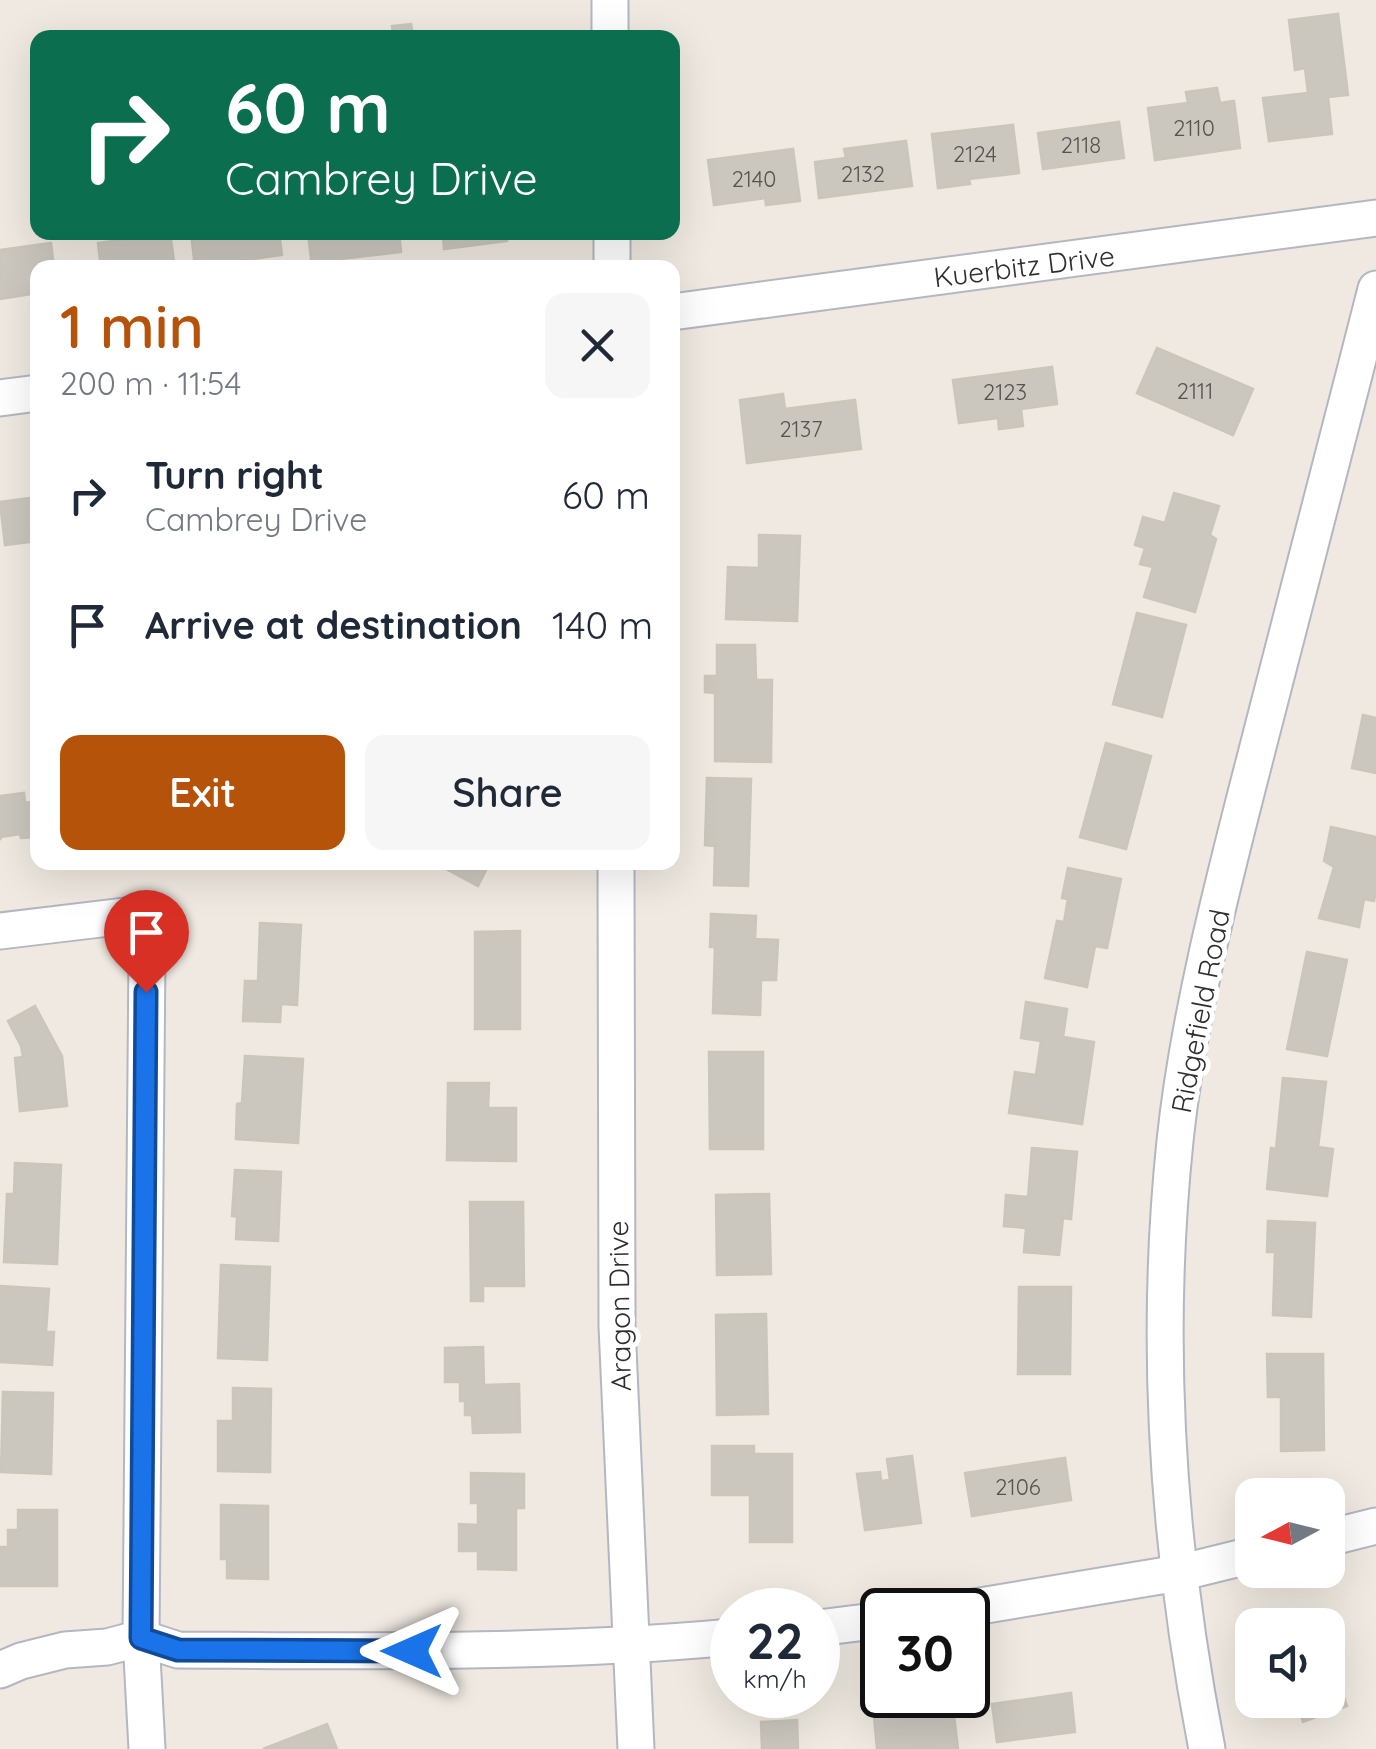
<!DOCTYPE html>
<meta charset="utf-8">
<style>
body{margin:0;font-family:Quicksand,sans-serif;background:#f6f6f7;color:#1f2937;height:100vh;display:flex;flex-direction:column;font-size:38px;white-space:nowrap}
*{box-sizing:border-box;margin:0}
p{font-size:32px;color:#747a83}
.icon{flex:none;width:55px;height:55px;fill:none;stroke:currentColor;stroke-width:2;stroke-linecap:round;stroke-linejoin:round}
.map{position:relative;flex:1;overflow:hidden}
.sheet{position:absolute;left:30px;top:260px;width:650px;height:610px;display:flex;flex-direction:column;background:#fff;border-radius:20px;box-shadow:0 10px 40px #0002}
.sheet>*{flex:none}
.banner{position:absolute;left:30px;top:30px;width:650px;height:210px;border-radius:20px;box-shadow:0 10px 40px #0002;background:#0b6e4f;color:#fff;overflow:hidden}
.needle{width:65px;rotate:263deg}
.fabs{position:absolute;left:1235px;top:1478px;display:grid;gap:20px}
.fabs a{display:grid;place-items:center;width:110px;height:110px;border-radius:20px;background:#fff;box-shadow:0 10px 40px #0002;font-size:50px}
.speed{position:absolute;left:710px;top:1588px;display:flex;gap:20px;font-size:50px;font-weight:700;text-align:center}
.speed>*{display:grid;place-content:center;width:130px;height:130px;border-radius:50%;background:#fff;box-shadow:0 10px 40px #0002;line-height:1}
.speed small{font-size:25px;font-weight:400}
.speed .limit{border:5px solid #111;border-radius:15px;background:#fff;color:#111}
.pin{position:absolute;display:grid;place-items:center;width:85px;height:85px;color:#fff;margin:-102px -42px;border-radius:50% 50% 50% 0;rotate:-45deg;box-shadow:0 0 10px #0007}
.pin .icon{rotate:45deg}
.me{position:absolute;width:110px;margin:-55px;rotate:270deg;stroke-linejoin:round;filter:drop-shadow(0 0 8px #0008)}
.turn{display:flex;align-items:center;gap:35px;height:210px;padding:0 30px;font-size:45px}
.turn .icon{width:130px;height:130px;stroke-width:2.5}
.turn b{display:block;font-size:70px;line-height:85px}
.round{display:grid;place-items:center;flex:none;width:105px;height:105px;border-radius:20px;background:#f6f6f7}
.overview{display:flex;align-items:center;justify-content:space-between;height:170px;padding:0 30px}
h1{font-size:60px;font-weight:600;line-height:75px;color:#b45309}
.action{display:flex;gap:20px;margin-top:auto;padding:20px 30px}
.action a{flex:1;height:115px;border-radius:20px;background:#b45309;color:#fff;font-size:40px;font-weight:600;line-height:115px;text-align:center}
.action a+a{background:#f6f6f7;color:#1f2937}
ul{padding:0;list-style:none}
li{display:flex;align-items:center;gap:30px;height:130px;padding:0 30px}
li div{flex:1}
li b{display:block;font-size:38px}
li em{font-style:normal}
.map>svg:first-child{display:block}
</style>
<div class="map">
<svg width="1376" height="1749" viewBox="0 0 1376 1749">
<rect width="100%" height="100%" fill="#efe9e1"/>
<g fill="#cbc7bf" stroke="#cbc5ba" stroke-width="2.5">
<polygon points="1338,14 1348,95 1328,97 1332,134 1269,141 1263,98 1308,93 1305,68 1295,70 1289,20"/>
<polygon points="411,24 413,36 394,38 392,26"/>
<polygon points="1217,88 1220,103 1234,101 1240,148 1155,160 1148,108 1188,103 1186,92"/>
<polygon points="1119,122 1124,158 1043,169 1038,133"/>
<polygon points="1013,125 1019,173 969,179 970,184 938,188 932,134"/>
<polygon points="906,141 912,186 819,198 815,162 846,158 844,149"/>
<polygon points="793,149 800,201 766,205 765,198 714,205 708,160"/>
<polygon points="191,232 279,232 282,255 231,262 232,268 195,268"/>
<polygon points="308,232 399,232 401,252 340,259 341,265 312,268"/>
<polygon points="443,232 506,232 507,241 444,249"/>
<polygon points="170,233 175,268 101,268 98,243"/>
<polygon points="51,243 54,268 38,268 38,293 0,299 0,250"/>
<polygon points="1157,348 1253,389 1233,435 1137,393"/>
<polygon points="1052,367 1057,404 1021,409 1023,426 999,429 998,418 959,423 953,380"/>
<polygon points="783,394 785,409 855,400 861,449 747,463 740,400"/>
<polygon points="1174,493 1219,506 1210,535 1216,539 1195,612 1144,597 1153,567 1140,564 1145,548 1135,545 1143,517 1165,523"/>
<polygon points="38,497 38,541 5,545 0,502"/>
<polygon points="759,535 800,536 797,621 726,619 728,567 759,568"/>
<polygon points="1137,613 1186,625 1162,717 1113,704"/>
<polygon points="717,645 755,645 756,680 772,680 771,762 715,761 715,693 705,692 705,676 717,676"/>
<polygon points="1363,715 1376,718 1376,773 1352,768"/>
<polygon points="1106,743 1151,756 1126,849 1080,837"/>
<polygon points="707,778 751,779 748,886 714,885 715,846 705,845"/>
<polygon points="24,793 25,803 38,801 38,837 21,838 20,834 1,837 0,840 0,796"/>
<polygon points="1331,827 1376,837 1376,891 1374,901 1364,899 1359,927 1319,918 1334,867 1324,861"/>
<polygon points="433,862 490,862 478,886"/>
<polygon points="1068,868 1121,879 1107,948 1095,946 1087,987 1045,978 1057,921 1064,922 1068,899 1062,898"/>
<polygon points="711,914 756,916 755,939 778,940 776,980 761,980 760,1015 713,1013 715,947 710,947"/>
<polygon points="260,923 301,925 297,1005 281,1004 280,1022 243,1021 245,981 258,981"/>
<polygon points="520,931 520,1029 475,1029 475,932"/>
<polygon points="1307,952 1347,960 1327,1056 1287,1049"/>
<polygon points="1026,1002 1067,1009 1063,1037 1094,1042 1082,1124 1009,1113 1015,1072 1036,1075 1041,1041 1021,1038"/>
<polygon points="35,1006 62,1056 67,1106 20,1111 15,1058 23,1057 21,1046 8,1021"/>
<polygon points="709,1052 763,1052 763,1149 710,1149"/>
<polygon points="245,1056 303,1059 298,1143 236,1139 237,1104 242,1103"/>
<polygon points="1283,1078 1326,1082 1318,1147 1333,1149 1327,1196 1267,1189 1271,1148 1276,1149"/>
<polygon points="448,1083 489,1083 488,1108 516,1108 516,1161 447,1160"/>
<polygon points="1032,1148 1077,1152 1071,1219 1063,1218 1059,1255 1024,1252 1026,1228 1004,1226 1006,1195 1028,1197"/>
<polygon points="15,1163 61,1165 57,1264 4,1262 7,1194 14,1194"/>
<polygon points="235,1170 281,1172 278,1241 236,1239 237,1217 232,1216"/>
<polygon points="769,1194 771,1274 717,1275 716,1195"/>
<polygon points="470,1202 523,1202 524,1286 483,1286 483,1301 471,1301"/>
<polygon points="1268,1221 1315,1223 1311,1317 1273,1315 1275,1252 1267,1252"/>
<polygon points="221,1265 270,1267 267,1360 218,1358"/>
<polygon points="0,1286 49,1289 46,1332 54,1332 52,1365 0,1362"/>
<polygon points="1019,1287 1071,1287 1070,1374 1018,1374"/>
<polygon points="766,1314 768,1414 717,1415 716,1315"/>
<polygon points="483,1347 484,1385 519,1384 520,1432 473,1433 472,1415 465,1415 465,1401 460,1401 460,1382 445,1382 445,1348"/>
<polygon points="1267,1354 1323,1354 1324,1450 1281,1451 1281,1397 1268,1397"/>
<polygon points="233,1388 271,1389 270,1472 218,1471 218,1421 233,1421"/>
<polygon points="3,1392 53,1393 51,1474 1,1472"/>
<polygon points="712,1446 754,1446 754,1454 792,1454 792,1542 750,1542 750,1495 712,1495"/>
<polygon points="912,1456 921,1523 865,1530 857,1474 880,1472 881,1481 890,1480 887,1459"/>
<polygon points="1065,1458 1071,1500 972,1516 965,1473"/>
<polygon points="471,1473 524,1474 524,1508 516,1508 516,1570 478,1569 478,1551 459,1551 459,1524 478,1525 478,1503 471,1503"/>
<polygon points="221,1505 268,1506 268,1579 227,1578 227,1559 221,1559"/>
<polygon points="18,1510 57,1510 57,1586 0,1586 0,1547 8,1547 8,1530 18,1530"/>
<polygon points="1328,1649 1347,1706 1303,1722 1296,1700 1328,1700"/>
<polygon points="1071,1693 1075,1732 997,1742 992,1704"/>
<polygon points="953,1707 958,1749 877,1749 874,1717"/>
<polygon points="797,1720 798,1749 762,1749 761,1722"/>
<polygon points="327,1724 337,1749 263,1749"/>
</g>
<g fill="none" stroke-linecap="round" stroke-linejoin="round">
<defs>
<g id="minor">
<polyline points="610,0 610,38"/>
<polyline points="612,232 612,268"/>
<polyline points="672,312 1376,218"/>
<polyline points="0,398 38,393"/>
<polyline points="616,862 617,1326 636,1749"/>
<polyline points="0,931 142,914 147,953 141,1638 147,1749"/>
<polyline points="1328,1538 1376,1526"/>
<polyline points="956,1610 1179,1573 1252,1555"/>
<polyline points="818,1628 882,1620"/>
<path d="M0 1670 21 1661 65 1650 107 1647 141 1638 178 1650C364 1651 548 1654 732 1637"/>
<path d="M1207 1749C1168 1550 1154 1343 1175 1141 1189 1008 1228 864 1261 735 1299 587 1338 438 1376 289"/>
</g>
</defs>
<use href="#minor" stroke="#b4b7c1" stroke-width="39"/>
<use href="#minor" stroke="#fff" stroke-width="35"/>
</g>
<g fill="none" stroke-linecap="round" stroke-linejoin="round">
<defs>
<polyline id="route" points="146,992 141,1638 178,1650 412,1651"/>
</defs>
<use href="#route" stroke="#114b97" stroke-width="25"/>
<use href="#route" stroke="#1a73e8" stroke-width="18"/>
</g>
<g text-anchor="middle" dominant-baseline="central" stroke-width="10" stroke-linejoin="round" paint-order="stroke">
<g font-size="22" fill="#555452">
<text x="1194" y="128">2110</text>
<text x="1081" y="145">2118</text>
<text x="975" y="154">2124</text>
<text x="863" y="174">2132</text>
<text x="754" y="179">2140</text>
<text x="1195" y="391">2111</text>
<text x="1005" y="392">2123</text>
<text x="801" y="429">2137</text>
<text x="1018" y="1487">2106</text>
</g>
<g font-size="28" fill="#2e2e2e" stroke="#fff">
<text transform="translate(1024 266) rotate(-7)">Kuerbitz Drive</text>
<text transform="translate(1200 1011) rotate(-79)">Ridgefield Road</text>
<text transform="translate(619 1306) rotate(-91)">Aragon Drive</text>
</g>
</g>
</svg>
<div class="fabs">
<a><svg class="needle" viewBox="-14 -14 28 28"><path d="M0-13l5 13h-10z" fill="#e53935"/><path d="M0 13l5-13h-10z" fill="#747a83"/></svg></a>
<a><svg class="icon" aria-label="sound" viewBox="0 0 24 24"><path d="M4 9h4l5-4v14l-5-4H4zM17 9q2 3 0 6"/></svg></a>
</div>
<div class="speed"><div>22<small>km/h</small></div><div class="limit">30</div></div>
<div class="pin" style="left:146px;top:992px;background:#d93025"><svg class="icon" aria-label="arrive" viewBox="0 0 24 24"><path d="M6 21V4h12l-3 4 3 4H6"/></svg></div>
<svg class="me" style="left:412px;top:1651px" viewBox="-20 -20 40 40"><path d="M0-17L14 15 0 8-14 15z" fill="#1a73e8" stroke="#fff" stroke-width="4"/></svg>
<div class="banner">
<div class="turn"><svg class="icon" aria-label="right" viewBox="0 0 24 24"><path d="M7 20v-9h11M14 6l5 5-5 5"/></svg><div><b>60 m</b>Cambrey Drive</div></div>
</div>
<section class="sheet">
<div class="overview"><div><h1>1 min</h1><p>200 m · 11:54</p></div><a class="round"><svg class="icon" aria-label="close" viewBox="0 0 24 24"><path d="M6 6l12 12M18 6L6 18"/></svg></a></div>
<ul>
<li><svg class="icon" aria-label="right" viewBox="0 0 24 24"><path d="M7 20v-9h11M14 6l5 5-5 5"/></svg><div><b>Turn right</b><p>Cambrey Drive</p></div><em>60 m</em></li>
<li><svg class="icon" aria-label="arrive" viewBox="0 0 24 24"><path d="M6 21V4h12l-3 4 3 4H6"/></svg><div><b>Arrive at destination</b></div><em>140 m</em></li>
</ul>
<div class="action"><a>Exit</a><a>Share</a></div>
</section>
</div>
